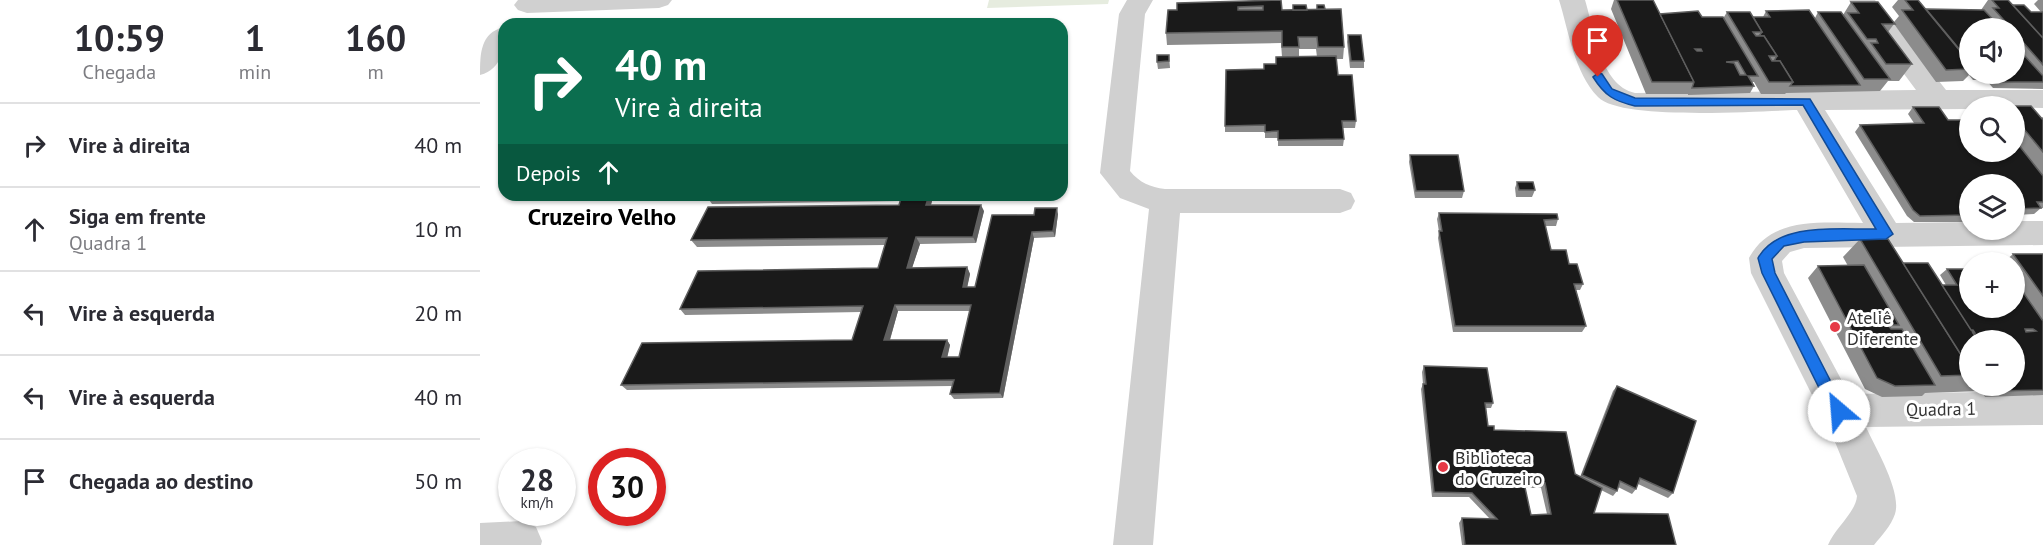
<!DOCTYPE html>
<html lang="pt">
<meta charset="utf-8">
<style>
body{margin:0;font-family:"PT Sans",sans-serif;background:#f7f7f7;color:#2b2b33;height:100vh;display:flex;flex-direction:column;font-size:22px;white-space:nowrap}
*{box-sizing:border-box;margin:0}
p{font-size:20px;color:#7c7c81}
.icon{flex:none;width:33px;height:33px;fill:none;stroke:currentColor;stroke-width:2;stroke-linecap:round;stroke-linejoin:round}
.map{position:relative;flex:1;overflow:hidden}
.side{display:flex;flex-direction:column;background:#fff;width:480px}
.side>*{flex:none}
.guide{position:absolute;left:18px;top:18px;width:570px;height:183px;border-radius:18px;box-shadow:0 2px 4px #0004;background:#0b6e4f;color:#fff;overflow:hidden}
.buttons{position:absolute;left:1479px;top:18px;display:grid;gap:12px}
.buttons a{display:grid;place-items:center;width:66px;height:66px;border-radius:50%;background:#fff;box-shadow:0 2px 4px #0004;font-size:30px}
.speed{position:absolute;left:18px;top:448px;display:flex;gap:12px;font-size:30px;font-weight:700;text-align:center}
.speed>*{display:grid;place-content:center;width:78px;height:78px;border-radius:50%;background:#fff;box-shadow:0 2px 4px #0004;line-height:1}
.speed small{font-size:15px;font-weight:400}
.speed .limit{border:9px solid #d22;background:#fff;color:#111}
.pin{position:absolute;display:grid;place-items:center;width:51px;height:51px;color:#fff;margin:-62px -26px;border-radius:50% 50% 50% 0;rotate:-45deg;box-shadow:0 0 6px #0007}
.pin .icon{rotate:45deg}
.me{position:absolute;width:66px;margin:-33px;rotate:333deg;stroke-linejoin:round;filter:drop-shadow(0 0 4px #0008)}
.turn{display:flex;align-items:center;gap:21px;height:126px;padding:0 18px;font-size:27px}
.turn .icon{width:78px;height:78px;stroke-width:2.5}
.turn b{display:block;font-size:42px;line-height:51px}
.then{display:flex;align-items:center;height:57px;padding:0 18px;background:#0003;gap:12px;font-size:22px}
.eta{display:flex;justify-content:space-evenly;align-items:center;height:102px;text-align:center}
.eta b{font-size:36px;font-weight:700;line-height:42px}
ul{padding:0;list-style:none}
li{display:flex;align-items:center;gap:18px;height:84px;padding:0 18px;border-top:2px solid #e1e1e2}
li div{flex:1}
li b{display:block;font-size:22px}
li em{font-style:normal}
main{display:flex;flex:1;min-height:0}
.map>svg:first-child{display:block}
</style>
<main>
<section class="side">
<div class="eta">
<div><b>10:59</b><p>Chegada</p></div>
<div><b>1</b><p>min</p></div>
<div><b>160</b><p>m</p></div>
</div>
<ul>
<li><svg class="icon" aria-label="right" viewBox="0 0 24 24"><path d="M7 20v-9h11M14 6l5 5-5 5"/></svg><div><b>Vire à direita</b></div><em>40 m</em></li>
<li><svg class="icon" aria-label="ahead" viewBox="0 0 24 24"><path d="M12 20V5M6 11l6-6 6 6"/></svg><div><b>Siga em frente</b><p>Quadra 1</p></div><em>10 m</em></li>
<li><svg class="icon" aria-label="left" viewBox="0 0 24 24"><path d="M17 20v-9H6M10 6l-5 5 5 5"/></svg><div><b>Vire à esquerda</b></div><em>20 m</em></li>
<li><svg class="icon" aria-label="left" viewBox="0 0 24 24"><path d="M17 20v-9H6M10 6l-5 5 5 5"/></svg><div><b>Vire à esquerda</b></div><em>40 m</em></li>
<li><svg class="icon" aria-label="arrive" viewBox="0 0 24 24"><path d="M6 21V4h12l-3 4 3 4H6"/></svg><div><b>Chegada ao destino</b></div><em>50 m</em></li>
</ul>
</section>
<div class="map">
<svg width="1563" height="545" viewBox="0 0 1563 545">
<rect width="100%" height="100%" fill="#fff"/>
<polygon fill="#e6ecdf" points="509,0 629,0 628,4 507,8"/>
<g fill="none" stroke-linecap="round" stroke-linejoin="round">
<g fill="#d0d0d0" fill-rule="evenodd">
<polygon points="38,0 192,0 188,5 179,8 47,13 38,10 34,5"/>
<path d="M647 0H673L665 14 650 171C660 183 670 187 685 189H860L871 193 875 201 871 209 860 213H700L673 545H633L669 209 640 198 620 173 639 14Z"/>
<path d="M1079 0H1105C1114 29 1120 85 1155 93L1436 90 1369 0H1395L1466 90H1563V108L1490 106V109L1345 110 1416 223 1490 222V230H1534V221H1563V245L1324 248 1310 252 1302 261 1304 273 1369 394 1563 391V425L1386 427C1396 449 1422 492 1415 514 1411 526 1402 535 1394 545H1348C1355 528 1376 512 1377 496L1353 437 1271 273 1269 258C1291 216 1342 223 1383 223L1317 110C1280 111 1140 121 1118 97 1094 72 1089 32 1079 0Z"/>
<path d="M24 27C24 47 23 69 0 75 0 54 0 33 24 27Z"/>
<polygon points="42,521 56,527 62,541 61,545 0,545 0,523"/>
</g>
</g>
<g fill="#8c8c8c" fill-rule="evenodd">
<path d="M791 0 802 10 845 9 864 47 863 59H856L858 75 876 121 875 128H863L864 139 863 146H798V138H785V132H745V126L784 69 796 64 802 57 801 43 687 45 686 33 697 10ZM819 49H836L837 57H819Z"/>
<path d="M1134 0H1173L1180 14 1222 17H1244L1247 12 1273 17H1283L1286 11 1335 18 1338 12 1363 15 1371 2 1414 22 1419 16 1412 7 1418 0H1438L1446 9 1501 10 1508 0H1528L1533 5 1551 12H1561L1554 4 1558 0H1563V89L1513 88 1506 80H1493L1489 75 1483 81 1456 82 1414 24 1408 32 1432 64 1419 81H1408L1400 91 1306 93 1305 94H1281L1274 82H1272L1274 86 1270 93 1208 95V94H1166L1131 9ZM1490 28H1534V74H1490Z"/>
<polygon points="868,35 884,61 884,68 870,68 867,42"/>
<polygon points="689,55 690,68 678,69 677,62"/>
<polygon points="1525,106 1551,106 1561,118 1563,117 1563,208 1561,208 1554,214 1534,215 1534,184 1490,184 1490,222 1434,222 1427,216 1375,132 1380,125 1434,123 1428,114 1433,107 1459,107 1468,120 1490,120 1490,152 1534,152 1534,117 1543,128 1534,117 1534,106"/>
<polygon points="930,155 984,191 982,198 935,198 929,162"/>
<polygon points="1037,182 1055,190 1052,197 1036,197 1035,188"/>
<path d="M228 195H475L473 201H452L451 205 504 211 496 243 440 244 432 268 487 267 490 274 487 287H495L512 215 578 214 575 237 554 238 523 398 474 399 470 394 472 386 147 390 141 385 372 340 381 312 205 315 200 309 398 268 405 245 217 247 211 240 419 205 420 201 232 204 227 197ZM418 311H490L479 357H467L470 345 467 340H410Z"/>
<polygon points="959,213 1078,219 1076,226 1065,226 1071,250 1089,264 1103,284 1100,290 1096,290 1106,326 1102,332 973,332 958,238 959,232 957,219"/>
<path d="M1380 239 1462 285H1466L1460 275 1467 269 1534 308V262H1524L1533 254H1563V395L1505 397 1502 391 1445 393 1442 396 1402 397 1385 389 1328 278 1338 266H1368L1363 257ZM1490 340 1534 386H1490Z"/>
<path d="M944 366 1013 403 1011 408H1006L1008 426 1014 430 1100 477 1133 391 1137 386 1193 493 1188 498 1158 484 1156 489 1152 494 1138 487 1137 491 1133 496 1121 490 1114 513 1196 545H982L979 523 982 518 1010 519 989 497H952L941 389 943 384 942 372ZM1045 488H1061L1067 514 1051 515Z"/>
</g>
<g fill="#5f5f5f">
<polygon points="449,195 452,201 449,211 446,205"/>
<polygon points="471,195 475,195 473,201"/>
<polygon points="501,205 504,211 496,243 493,237"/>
<polygon points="577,208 578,214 575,237 573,231"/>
<polygon points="552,232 554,238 523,398 520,393"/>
<polygon points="436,237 440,244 430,274 427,268"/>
<polygon points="487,267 490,274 486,293 483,287"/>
<polygon points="415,305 418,311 408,346 404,340"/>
<polygon points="467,340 470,345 466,363 462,357"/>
</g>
<g fill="#1a1a1a" stroke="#5f5f5f" stroke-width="1.5" fill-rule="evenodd">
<path d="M801 0 802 10 861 9 864 47H838L837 37H818L819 47H802V31L686 33 688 10H697V3ZM783 6V10H758V7Z"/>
<polygon points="1137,0 1173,0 1214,82 1172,82"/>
<polygon points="1425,0 1438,0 1490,63 1490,69 1466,70 1422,10 1433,10"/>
<polygon points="1512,0 1528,0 1563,38 1563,65 1534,32 1534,28 1531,28 1513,8 1519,8"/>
<polygon points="1371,2 1398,2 1415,24 1402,24 1432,64 1406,64 1391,43 1398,43 1396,39 1387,39 1368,13 1379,13"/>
<polygon points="813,5 826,5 827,10 813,10"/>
<polygon points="837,5 844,5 845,9 837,9"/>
<polygon points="1533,5 1544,5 1551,12 1563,12 1563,38"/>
<polygon points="1446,9 1504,10 1521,28 1490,28 1490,62"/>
<polygon points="1329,10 1380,85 1310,86 1313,82 1300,61 1294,61 1297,56 1284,36 1279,36 1282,32 1273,17 1290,17 1286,11"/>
<path d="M1218 11 1222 17H1243L1278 76H1268L1274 86 1212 88 1214 82 1180 14ZM1215 49H1221L1222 51H1217ZM1258 61 1266 75H1260L1254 63 1246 62Z"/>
<polygon points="1247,12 1270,12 1282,32 1273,32 1276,36 1284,36 1297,56 1289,56 1292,61 1300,61 1313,82 1289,82"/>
<polygon points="1338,12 1361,12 1410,79 1384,79"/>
<polygon points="868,35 881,35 884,61 871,61"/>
<polygon points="1534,44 1563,76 1563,82 1519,82 1512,74 1534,74"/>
<polygon points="677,55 689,55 689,61 677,62"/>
<polygon points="856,56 858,75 872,75 876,121 862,121 864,139 798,140 798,131 785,132 785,125 745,126 746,70 784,69 784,64 796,64 796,57"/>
<polygon points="1526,106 1551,106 1563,120 1563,152 1534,117 1534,106"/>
<polygon points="1433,107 1459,107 1468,120 1490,120 1490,152 1534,152 1534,139 1563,176 1563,202 1557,202 1561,208 1534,209 1534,184 1490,184 1490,215 1440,216 1433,210 1380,125 1444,123"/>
<polygon points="930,155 978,155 984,191 936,191"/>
<polygon points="1037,182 1053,182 1055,190 1039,190"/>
<polygon points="228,195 409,195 227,197"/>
<path d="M422 195H449L446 205H501L493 237H436L427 268 487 267 483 287H495L512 215H554L555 208H577L573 231 552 232 520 393 470 394 474 380 141 385 162 343 372 340 383 306 200 309 218 271 398 268 407 238 211 240 228 207 419 205ZM415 305H491L479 357H462L467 340H404Z"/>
<polygon points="959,213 1077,214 1078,219 1064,220 1071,250 1086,250 1089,264 1097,264 1103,284 1094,284 1106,326 975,326 959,231 962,231"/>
<polygon points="1380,239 1408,239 1490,369 1490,375 1461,376"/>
<polygon points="1533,254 1563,254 1563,296"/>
<polygon points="1423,263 1448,263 1498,340 1490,340 1490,369"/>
<polygon points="1384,265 1419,325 1408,325 1411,329 1422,329 1455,385 1415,386 1397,378 1338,266"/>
<path d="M1467 269H1490V308H1534V285H1538L1563 321V390L1513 391 1510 386H1534V340H1498L1493 333H1495L1493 330H1491L1462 285H1477ZM1545 329H1553L1556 331 1546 332Z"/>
<path d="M944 366 1007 368 1013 403H1005L1008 426H1014V430L1086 432 1095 474 1122 488 1114 513 1188 514 1196 545H985L982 518 1017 519 992 493 954 492 943 384H946ZM1044 483H1065L1071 514 1051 515Z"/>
<polygon points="1137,386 1216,421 1193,493 1160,478 1156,489 1140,481 1137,491 1102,475"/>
</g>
<path fill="#1a73e8" stroke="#114b97" stroke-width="1.5" d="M1118 73 1122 74 1132 89 1155 98 1330 99 1413 234 1406 239 1324 242 1304 246 1292 259 1295 273 1366 411 1364 416H1353L1282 273 1278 258C1299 221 1360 230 1396 229L1323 105 1155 106C1134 101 1125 96 1113 77Z"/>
<g fill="#e63946" stroke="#fff" stroke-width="2">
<circle cx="1355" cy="327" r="6"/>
<circle cx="963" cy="467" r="6"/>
</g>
<g text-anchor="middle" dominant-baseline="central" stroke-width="6" stroke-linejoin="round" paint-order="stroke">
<g font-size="18" fill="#333" stroke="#fff" text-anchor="start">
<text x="1367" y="317">Ateliê<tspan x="1367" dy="21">Diferente</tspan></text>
<text x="975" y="457">Biblioteca<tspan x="975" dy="21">do Cruzeiro</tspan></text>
</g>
<g font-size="18" fill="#333" stroke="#fff">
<text transform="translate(1461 409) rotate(-1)">Quadra 1</text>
</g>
<g font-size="24" font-weight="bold" fill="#000" stroke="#fff">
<text x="122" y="216">Cruzeiro Velho</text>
</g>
</g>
</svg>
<div class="buttons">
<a><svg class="icon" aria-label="sound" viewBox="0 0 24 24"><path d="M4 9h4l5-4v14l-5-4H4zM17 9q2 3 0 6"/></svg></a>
<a><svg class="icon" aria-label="search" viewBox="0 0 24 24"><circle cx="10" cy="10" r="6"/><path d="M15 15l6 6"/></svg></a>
<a><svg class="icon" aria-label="layers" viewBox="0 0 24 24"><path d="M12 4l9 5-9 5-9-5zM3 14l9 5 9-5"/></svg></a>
<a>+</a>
<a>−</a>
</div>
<div class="speed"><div>28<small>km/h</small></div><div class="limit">30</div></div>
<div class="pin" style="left:1118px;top:77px;background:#d93025"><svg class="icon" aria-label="arrive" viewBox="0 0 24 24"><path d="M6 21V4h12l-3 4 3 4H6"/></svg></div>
<svg class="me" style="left:1359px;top:411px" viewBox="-20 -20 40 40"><circle r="19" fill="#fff"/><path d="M0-13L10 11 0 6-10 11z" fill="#1a73e8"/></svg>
<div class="guide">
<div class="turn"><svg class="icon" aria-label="right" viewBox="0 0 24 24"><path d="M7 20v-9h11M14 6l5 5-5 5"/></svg><div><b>40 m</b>Vire à direita</div></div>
<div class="then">Depois<svg class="icon" aria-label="ahead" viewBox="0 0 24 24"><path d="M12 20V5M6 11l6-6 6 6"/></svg></div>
</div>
</div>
</main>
